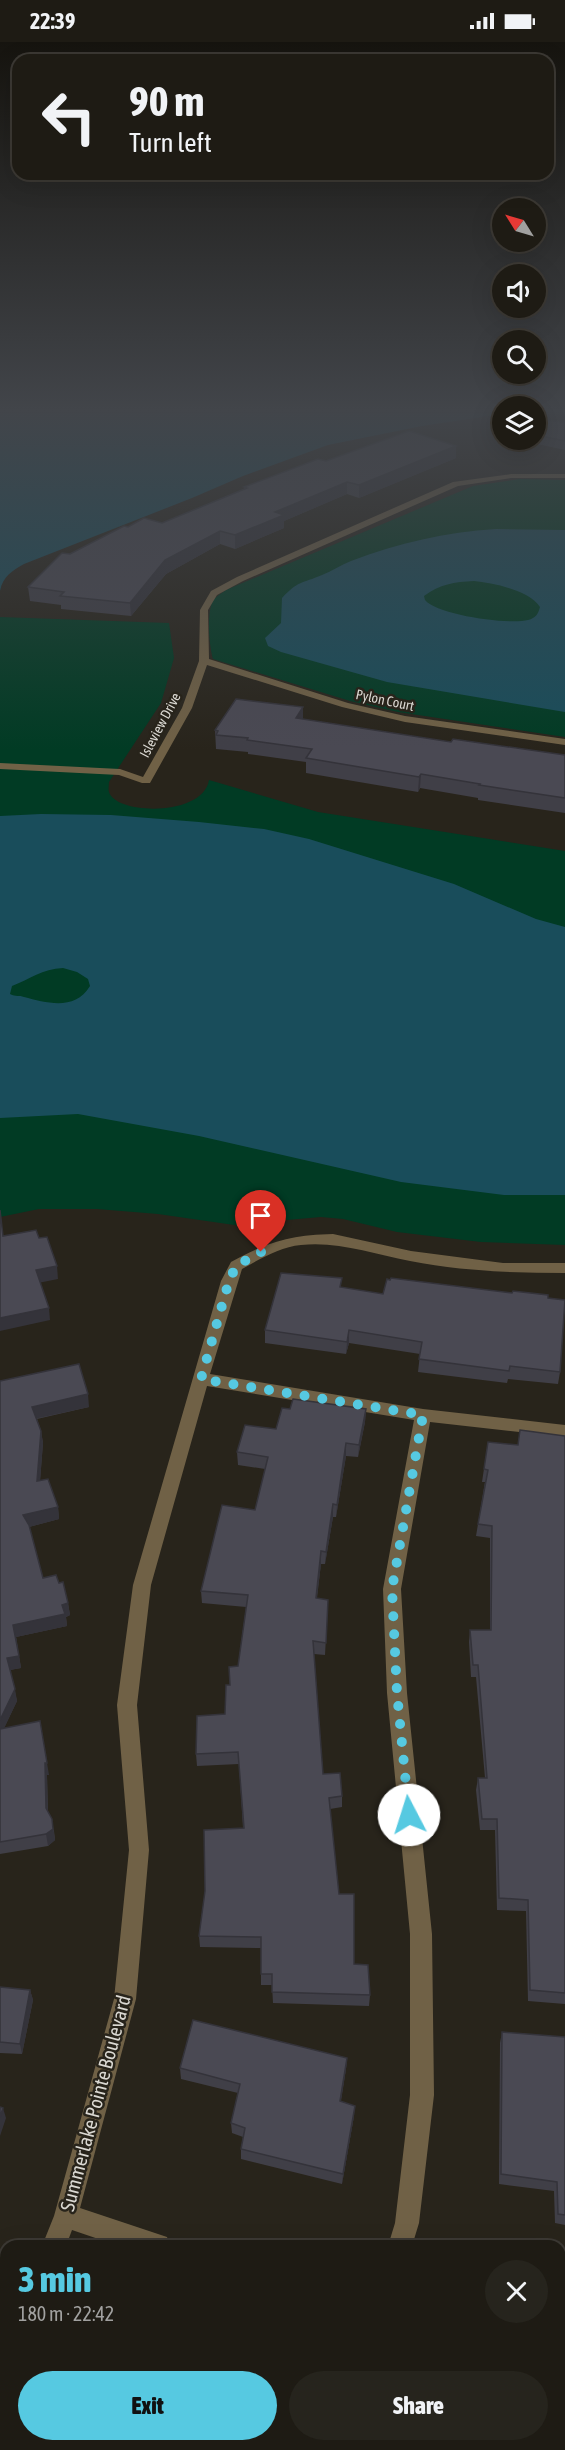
<!DOCTYPE html>
<meta charset="utf-8">
<style>
body{margin:0;font-family:"Asap Condensed",sans-serif;background:#26241d;color:#f1f3f6;height:100vh;display:flex;flex-direction:column;font-size:22px;white-space:nowrap}
*{box-sizing:border-box;margin:0}
p{font-size:20px;color:#a1a1a0}
.icon{flex:none;width:33px;height:33px;fill:none;stroke:currentColor;stroke-width:2;stroke-linecap:round;stroke-linejoin:round}
.map{position:relative;flex:1;overflow:hidden}
.side{position:absolute;left:0px;top:2198px;width:566px;height:212px;display:flex;flex-direction:column;background:#1e1b14;border-radius:18px 18px 0 0;box-shadow:0 6px 24px #0002,0 0 0 2px #3c3934}
.side>*{flex:none}
.top-card{position:absolute;left:12px;top:12px;width:542px;height:126px;border-radius:18px;box-shadow:0 6px 24px #0002,0 0 0 2px #3c3934;background:#1e1b14;color:#f1f3f6;overflow:hidden}
.needle{width:39px;rotate:307deg}
.fabs{position:absolute;left:492px;top:156px;display:grid;gap:12px}
.fabs a{display:grid;place-items:center;width:54px;height:54px;border-radius:50%;background:#1e1b14;box-shadow:0 6px 24px #0002,0 0 0 2px #3c3934;font-size:30px}
.pin{position:absolute;display:grid;place-items:center;width:51px;height:51px;color:#fff;margin:-62px -26px;border-radius:50% 50% 50% 0;rotate:-45deg;box-shadow:0 0 6px #0007}
.pin .icon{rotate:45deg}
.me{position:absolute;width:66px;margin:-33px;rotate:355deg;stroke-linejoin:round;filter:drop-shadow(0 0 4px #0008)}
.turn{display:flex;align-items:center;gap:21px;height:126px;padding:0 18px;font-size:27px}
.turn .icon{width:78px;height:78px;stroke-width:2.5}
.turn b{display:block;font-size:42px;line-height:51px}
.round{display:grid;place-items:center;flex:none;width:63px;height:63px;border-radius:32px;background:#26241d}
.headline{display:flex;align-items:center;justify-content:space-between;height:102px;padding:0 18px}
h1{font-size:36px;font-weight:800;line-height:45px;color:#56c9e1}
.action{display:flex;gap:12px;margin-top:auto;padding:12px 18px}
.action a{flex:1;height:69px;border-radius:36px;background:#56c9e1;color:#111;font-size:24px;font-weight:800;line-height:69px;text-align:center}
.action a+a{background:#26241d;color:#f1f3f6}
.status{display:flex;justify-content:space-between;align-items:center;height:42px;padding:0 30px;background:#1e1b14;direction:ltr}
.status svg{height:16px;fill:currentColor}
.map>svg:first-child{display:block}
</style>
<div class="status"><b>22:39</b><svg viewBox="0 0 49 12"><path d="M0 12V9h3v3zM5 12V6h3v6zM10 12V3h3v9zM15 12V0h3v12zM26 1h20v11H26zM47 4h2v5h-2z"/></svg></div>
<div class="map">
<svg width="565" height="2408" viewBox="0 0 565 2408">
<rect width="100%" height="100%" fill="#28241b"/>
<g fill="#013b24">
<path d="M520 437 565 438V695L398 670 350 659 213 617C209 604 206 568 214 557 217 554 222 551 226 548L473 444Z"/>
<path d="M0 575 169 581 174 616 161 661 109 740C109 743 108 747 109 750 116 773 203 775 209 738L318 770 565 809V1203L481 1200 397 1190 343 1177 321 1175 275 1179 255 1186 158 1172 97 1167H39L0 1175Z"/>
</g>
<g fill="#194d5b" fill-rule="evenodd">
<path d="M0 371H502V372L422 384 328 403 243 434 192 456 24 522C12 529 3 534 0 549Z"/>
<path d="M496 487 565 488V670L387 640 281 610 268 604 265 596 281 581 282 556C299 538 301 542 322 533 332 529 341 523 351 519 399 501 445 490 496 487ZM474 539C493 541 529 548 540 565 538 572 536 576 528 578 509 583 437 573 425 558L424 554C440 542 454 540 474 539Z"/>
<path d="M41 772 111 773 199 780 264 787 309 797 454 842 536 877 565 885V1153H504L401 1140 199 1094 78 1072 0 1076V774ZM63 926 77 930 88 937 90 944C75 969 47 961 24 955 19 953 16 955 10 952L12 944C30 937 42 927 63 926Z"/>
</g>
<g fill="none" stroke-linecap="round" stroke-linejoin="round">
<g fill="#706146" fill-rule="evenodd">
<polygon points="511,432 565,432 565,436 511,436 458,444 243,539 217,553 208,568 209,617 348,661 405,674 565,697 565,703 405,680 342,665 207,623 192,666 150,741 142,741 119,733 0,727 0,721 120,727 143,735 182,666 199,619 200,568 211,549 237,535 453,440"/>
<path d="M333 1192 411 1209 503 1221H565V1231C513 1231 461 1229 410 1219 373 1212 338 1199 301 1203 280 1205 260 1217 242 1227L210 1332 423 1367 565 1383V1395L430 1380 401 1547 407 1651 432 1892 434 2053 419 2181 412 2204H388L395 2181 410 2053V1892L387 1651 383 1547 414 1378 207 1344 151 1543 137 1663 149 1808 136 1957 80 2166 167 2195 170 2204H119L72 2188 66 2204H42L54 2174 114 1957 129 1808 117 1663 133 1543 221 1239 231 1220C267 1200 291 1193 333 1192Z"/>
<polygon points="6,2304 6,2341 0,2344 0,2307"/>
<polygon points="442,2403 469,2403 467,2408 440,2408"/>
<polygon points="529,2403 559,2403 561,2408 531,2408"/>
</g>
</g>
<g fill="#403f47">
<polygon points="536,378 565,380 565,408 528,400 528,398 536,398"/>
<polygon points="456,404 456,416 359,456 347,452 284,479 284,486 235,507 220,502 166,532 131,574 61,567 61,563 30,559 28,545 70,512 128,485 162,481 244,447 244,445 326,419"/>
<polygon points="303,665 303,677 451,700 565,713 565,771 478,758 478,756 420,746 418,750 306,731 306,720 248,712 248,710 216,707 215,688"/>
<polygon points="341,1245 383,1252 548,1256 560,1330 558,1342 508,1337 507,1341 418,1330 420,1312 349,1301 346,1312 265,1301 265,1288"/>
<polygon points="0,1339 89,1365 37,1377 41,1389 43,1401 40,1439 58,1465 59,1477 29,1485 43,1536 68,1561 70,1573 66,1575 67,1584 16,1595 21,1626 10,1628 17,1659 4,1686 49,1733 47,1733 48,1770 54,1789 55,1798 48,1804 0,1812"/>
<polygon points="290,1367 366,1367 365,1380 358,1415 346,1414 336,1475 333,1475 325,1522 321,1522 317,1556 328,1558 325,1613 314,1612 323,1732 342,1754 342,1765 330,1767 339,1852 354,1922 370,1953 369,1964 273,1961 272,1943 261,1943 261,1906 200,1905 199,1894 243,1786 239,1722 197,1724 196,1712 225,1672 230,1643 238,1624 246,1565 202,1561 201,1549 255,1468 265,1427 238,1423 237,1410 276,1387"/>
<polygon points="565,1394 565,1962 528,1959 526,1869 497,1868 495,1788 480,1788 476,1748 478,1736 485,1736 476,1635 471,1635 469,1600 470,1588 490,1588 490,1496 476,1494 485,1440 482,1440 488,1400 518,1403"/>
<polygon points="0,1945 30,1948 33,1958 22,2012 0,2011"/>
<polygon points="502,1990 565,1995 565,2183 555,2181 554,2149 499,2142 500,2001"/>
<polygon points="347,2016 346,2027 341,2059 354,2074 342,2142 241,2117 241,2107 243,2095 232,2091 231,2081 238,2051 181,2037 180,2026"/>
</g>
<g fill="#34333a">
<polygon points="456,404 456,416 359,456 359,443"/>
<polygon points="347,440 347,452 284,479 284,486 235,507 235,493 275,470"/>
<polygon points="220,489 220,502 166,532 131,574 130,561 165,518"/>
<polygon points="303,665 303,679 296,676"/>
<polygon points="421,732 420,746 418,750 419,735"/>
<polygon points="57,1224 58,1237 38,1241 36,1228"/>
<polygon points="49,1266 50,1278 0,1289 0,1276"/>
<polygon points="349,1288 349,1301 346,1312 347,1300"/>
<polygon points="88,1352 89,1365 34,1377 32,1365"/>
<polygon points="366,1367 365,1380 358,1415 359,1403"/>
<polygon points="41,1389 43,1401 39,1452 37,1439"/>
<polygon points="346,1401 346,1414 336,1475 337,1463"/>
<polygon points="333,1462 333,1475 325,1522 326,1510"/>
<polygon points="58,1465 59,1477 25,1486 23,1473"/>
<polygon points="321,1509 321,1522 315,1568 316,1556"/>
<polygon points="68,1561 70,1573 66,1575 67,1584 16,1595 21,1626 9,1628 7,1616 13,1583"/>
<polygon points="15,1647 17,1659 0,1695 0,1678"/>
<polygon points="40,1679 49,1733 47,1733 48,1778 46,1766"/>
<polygon points="52,1777 55,1798 48,1804 46,1792"/>
<polygon points="30,1948 33,1958 22,2012 20,2002"/>
<polygon points="347,2016 346,2027 339,2069 340,2059"/>
<polygon points="355,2064 354,2074 342,2142 343,2132"/>
<polygon points="3,2066 6,2076 0,2094 0,2075"/>
</g>
<g fill="#4a4953" stroke="#34333a" stroke-width="1.5">
<polygon points="536,378 565,380 565,399 536,393"/>
<polygon points="409,389 456,404 359,443 347,440 275,470 284,473 235,493 220,489 165,518 130,561 60,554 64,550 28,545 62,511 70,512 124,484 128,485 144,476 162,481 247,446 244,445 318,417 326,419"/>
<polygon points="236,657 303,665 296,676 451,700 453,697 565,713 565,756 479,743 480,742 421,732 419,735 306,716 312,707 247,698 248,696 216,693 218,689 215,688"/>
<polygon points="0,1168 3,1194 36,1188 39,1196 47,1195 57,1224 36,1228 49,1266 0,1276"/>
<polygon points="281,1231 342,1236 340,1245 383,1252 387,1237 390,1238 391,1236 512,1251 513,1249 548,1253 548,1256 565,1258 560,1330 510,1324 509,1329 419,1317 422,1300 349,1288 347,1300 265,1288"/>
<polygon points="79,1322 88,1352 32,1365 41,1389 37,1439 48,1437 58,1465 23,1473 29,1483 43,1536 56,1533 59,1541 63,1540 68,1561 62,1563 65,1572 13,1583 19,1614 7,1616 15,1647 0,1678 0,1339"/>
<polygon points="293,1357 366,1367 359,1403 346,1401 337,1463 333,1462 326,1510 321,1509 316,1556 328,1558 326,1601 313,1599 323,1732 340,1731 342,1754 329,1756 339,1852 354,1852 354,1922 368,1923 370,1953 272,1950 272,1932 261,1932 261,1895 199,1894 205,1849 204,1788 244,1786 238,1710 196,1712 197,1674 225,1672 226,1643 230,1643 229,1625 238,1624 248,1553 201,1549 222,1463 255,1468 268,1415 237,1410 245,1383 276,1387 282,1366 290,1367"/>
<polygon points="520,1388 565,1394 565,1951 530,1948 528,1858 499,1856 497,1777 482,1777 478,1736 487,1736 478,1623 473,1623 470,1588 491,1588 492,1484 478,1482 488,1428 484,1427 488,1400 518,1403"/>
<polygon points="40,1679 47,1721 45,1721 46,1766 52,1777 53,1787 46,1792 0,1800 0,1687"/>
<polygon points="0,1945 30,1948 20,2002 0,2000"/>
<polygon points="193,1978 347,2016 340,2059 355,2064 343,2132 241,2107 245,2086 231,2081 240,2042 180,2026"/>
<polygon points="502,1990 565,1995 565,2173 558,2172 557,2140 501,2132"/>
<polygon points="0,2065 3,2066 0,2075"/>
<polygon points="63,2403 275,2403 276,2404 274,2408 60,2408"/>
</g>
<linearGradient id="sky" x2="0" y2="1"><stop stop-color="#16140f"/><stop offset="0.52" stop-color="#42454a"/><stop offset="1" stop-color="#42454a" stop-opacity="0"/></linearGradient>
<rect width="565" height="708" fill="url(#sky)"/>
<g fill="none" stroke-linecap="round" stroke-linejoin="round">
<polyline stroke="#56c9e1" stroke-width="10" stroke-dasharray="0 18" points="261,1210 236,1224 229,1239 201,1337 423,1373 392,1547 397,1651 409,1773"/>
</g>
<g text-anchor="middle" dominant-baseline="central" stroke-width="5" stroke-linejoin="round" paint-order="stroke">
<g font-size="14" fill="#dad8d2" stroke="#28241b">
<text transform="translate(385 658) rotate(12)">Pylon Court</text>
<text transform="translate(160 683) rotate(-62)">Isleview Drive</text>
</g>
<g font-size="20" fill="#dad8d2" stroke="#28241b">
<text transform="translate(95 2061) rotate(-75)">Summerlake Pointe Boulevard</text>
</g>
</g>
</svg>
<div class="fabs">
<a><svg class="needle" viewBox="-14 -14 28 28"><path d="M0-13l5 13h-10z" fill="#e53935"/><path d="M0 13l5-13h-10z" fill="#a1a1a0"/></svg></a>
<a><svg class="icon" aria-label="sound" viewBox="0 0 24 24"><path d="M4 9h4l5-4v14l-5-4H4zM17 9q2 3 0 6"/></svg></a>
<a><svg class="icon" aria-label="search" viewBox="0 0 24 24"><circle cx="10" cy="10" r="6"/><path d="M15 15l6 6"/></svg></a>
<a><svg class="icon" aria-label="layers" viewBox="0 0 24 24"><path d="M12 4l9 5-9 5-9-5zM3 14l9 5 9-5"/></svg></a>
</div>
<div class="pin" style="left:261px;top:1210px;background:#d93025"><svg class="icon" aria-label="arrive" viewBox="0 0 24 24"><path d="M6 21V4h12l-3 4 3 4H6"/></svg></div>
<svg class="me" style="left:409px;top:1773px" viewBox="-20 -20 40 40"><circle r="19" fill="#fff"/><path d="M0-13L10 11 0 6-10 11z" fill="#56c9e1"/></svg>
<div class="top-card">
<div class="turn"><svg class="icon" aria-label="left" viewBox="0 0 24 24"><path d="M17 20v-9H6M10 6l-5 5 5 5"/></svg><div><b>90 m</b>Turn left</div></div>
</div>
<section class="side">
<div class="headline"><div><h1>3 min</h1><p>180 m · 22:42</p></div><a class="round"><svg class="icon" aria-label="close" viewBox="0 0 24 24"><path d="M6 6l12 12M18 6L6 18"/></svg></a></div>
<div class="action"><a>Exit</a><a>Share</a></div>
</section>
</div>
